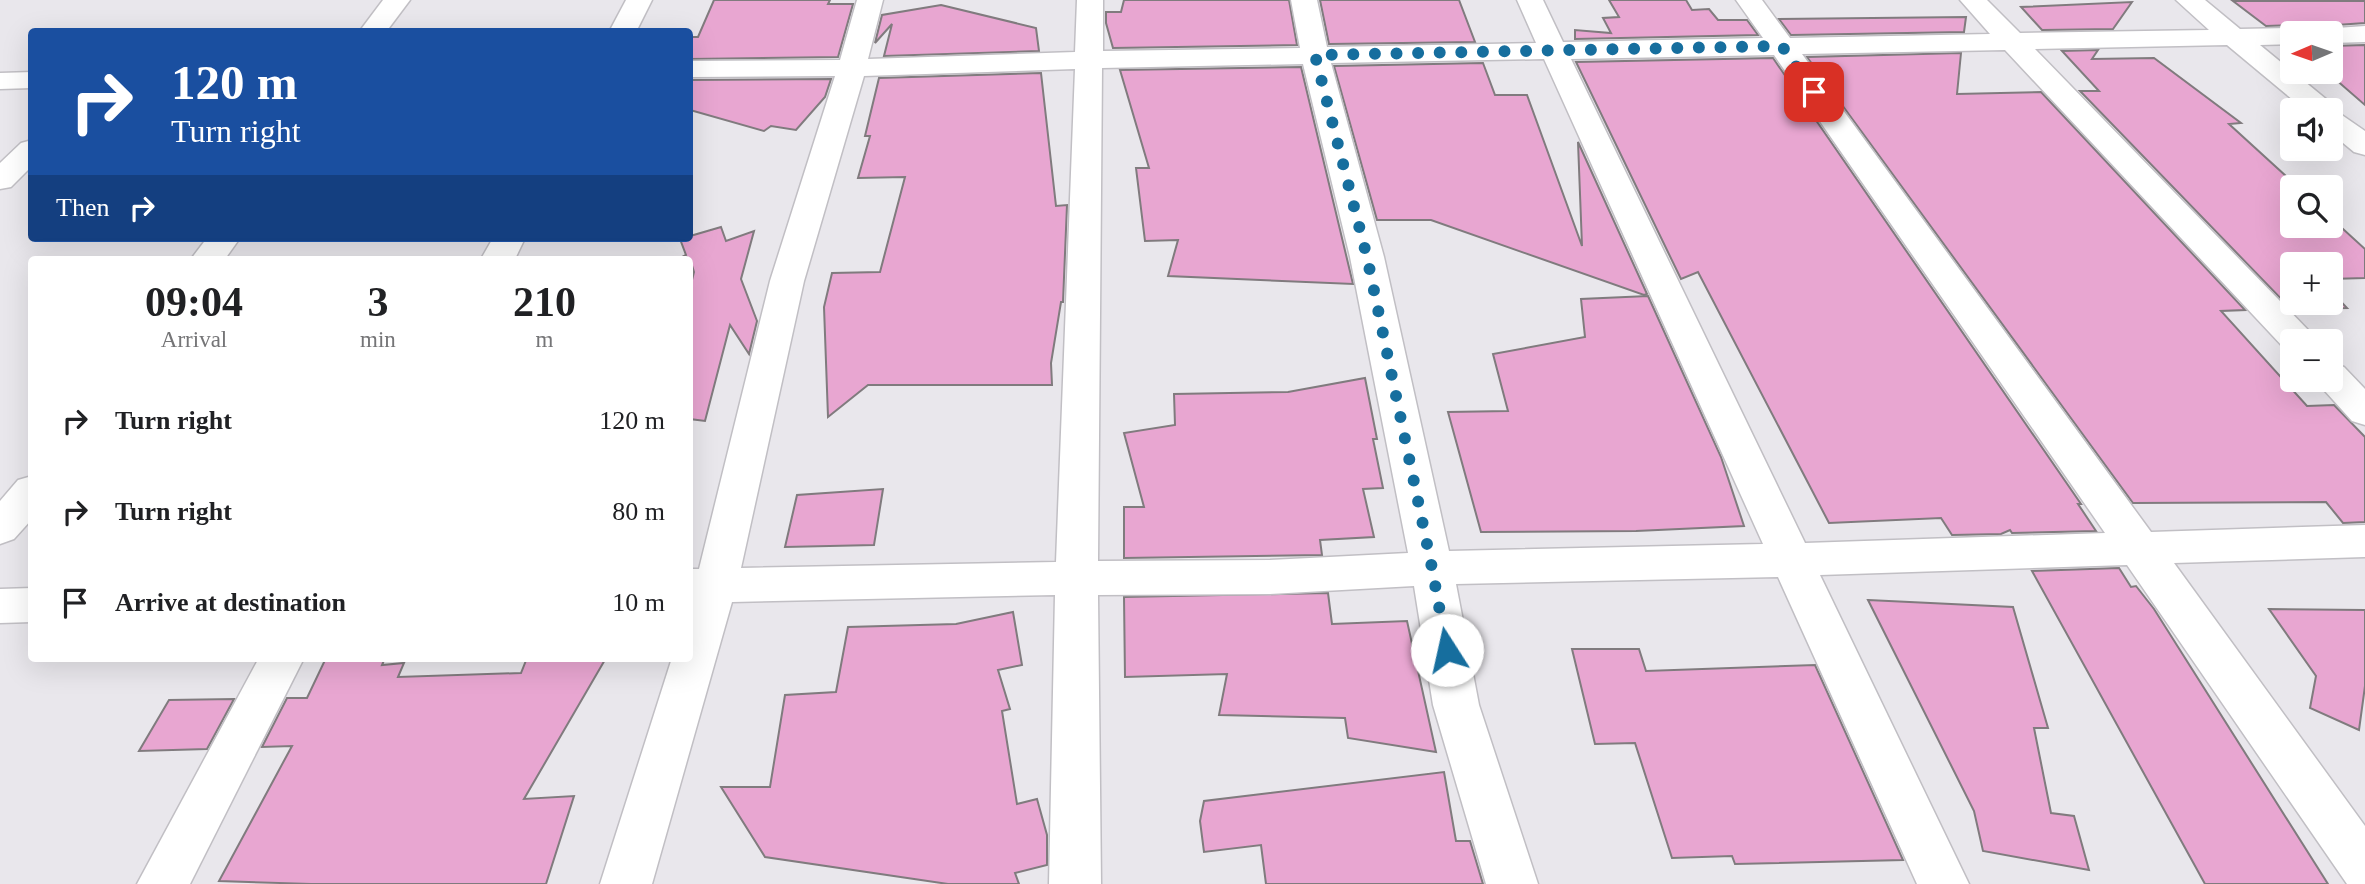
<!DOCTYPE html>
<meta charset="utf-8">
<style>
body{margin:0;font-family:Georgia,serif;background:#f2f2f2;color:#202124;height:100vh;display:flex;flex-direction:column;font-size:26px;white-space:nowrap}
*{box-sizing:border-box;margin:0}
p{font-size:23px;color:#757577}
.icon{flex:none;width:38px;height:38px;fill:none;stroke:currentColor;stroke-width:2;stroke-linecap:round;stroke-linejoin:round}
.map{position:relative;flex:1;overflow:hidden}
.details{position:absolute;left:28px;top:256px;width:665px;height:406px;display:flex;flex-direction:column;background:#fff;border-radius:7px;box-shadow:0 7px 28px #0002}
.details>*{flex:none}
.hud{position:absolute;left:28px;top:28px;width:665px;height:214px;border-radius:7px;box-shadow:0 7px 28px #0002;background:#1a4fa0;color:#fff;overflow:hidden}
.needle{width:46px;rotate:268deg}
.buttons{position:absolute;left:2280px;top:21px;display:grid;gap:14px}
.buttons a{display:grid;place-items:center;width:63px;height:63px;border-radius:7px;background:#fff;box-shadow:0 7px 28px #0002;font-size:35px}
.pin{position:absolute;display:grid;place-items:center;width:60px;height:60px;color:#fff;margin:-30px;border-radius:14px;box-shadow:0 4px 10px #0006}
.me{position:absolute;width:77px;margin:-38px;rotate:350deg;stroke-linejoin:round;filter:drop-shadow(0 0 5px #0008)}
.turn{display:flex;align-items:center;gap:24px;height:147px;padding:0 28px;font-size:32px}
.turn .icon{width:91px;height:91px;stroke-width:2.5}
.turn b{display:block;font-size:49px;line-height:60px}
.then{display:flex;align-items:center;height:66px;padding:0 28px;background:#0003;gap:14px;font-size:26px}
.eta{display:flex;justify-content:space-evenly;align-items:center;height:119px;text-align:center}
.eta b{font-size:42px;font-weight:700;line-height:49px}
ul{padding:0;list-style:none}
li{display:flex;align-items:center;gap:21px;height:91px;padding:0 28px}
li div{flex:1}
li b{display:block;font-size:26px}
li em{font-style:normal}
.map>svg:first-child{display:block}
</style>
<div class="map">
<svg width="2365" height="884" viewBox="0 0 2365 884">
<rect width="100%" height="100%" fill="#e9e7ec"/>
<g fill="#e8a6d1" stroke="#807b7e" stroke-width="2">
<polygon points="714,0 830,0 828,4 853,4 838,57 690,59 690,37 698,37"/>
<polygon points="1124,0 1289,0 1297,45 1113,48 1106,23 1106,12 1121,12"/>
<polygon points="1320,0 1459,0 1475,42 1329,44"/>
<polygon points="1609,0 1686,0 1692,10 1709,9 1718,20 1747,20 1758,35 1575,39 1575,30 1611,33 1603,18 1619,17"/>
<polygon points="2233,1 2365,1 2365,23 2322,26 2316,33 2307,33 2303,27 2293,25 2266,26"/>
<polygon points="2132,2 2113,29 2042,30 2021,7"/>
<polygon points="941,5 1036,28 1039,51 884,56 892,24 875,43 882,15"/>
<polygon points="1966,17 1964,32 1791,35 1779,19"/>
<polygon points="2365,45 2365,105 2327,72 2331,72 2331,46"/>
<polygon points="2098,50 2092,59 2154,58 2241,123 2229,124 2298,187 2292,187 2292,226 2331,226 2331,218 2365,249 2365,278 2331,279 2331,264 2292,264 2292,303 2331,303 2331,291 2347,308 2291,309 2080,91 2099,91 2062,51"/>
<polygon points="1961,53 1957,94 2041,92 2245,310 2221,311 2307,406 2334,405 2365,437 2365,522 2343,523 2326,502 2133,503 1807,57"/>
<polygon points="1773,58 2081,504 2078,504 2096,531 2012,533 2010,530 2001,534 1952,535 1941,518 1829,523 1698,272 1681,279 1576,62"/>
<polygon points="1483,63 1495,95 1527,95 1582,246 1578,142 1647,294 1644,295 1431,220 1377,220 1334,66"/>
<polygon points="1301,67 1353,284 1168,276 1178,240 1145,241 1136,168 1149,168 1120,70"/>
<polygon points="1041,73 1056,206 1067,205 1063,302 1061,302 1051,363 1052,385 868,385 828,417 824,307 832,273 880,272 905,177 858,178 870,136 865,136 879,78"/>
<polygon points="690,80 831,79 825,97 796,130 771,126 764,131 690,110"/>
<polygon points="721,227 726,241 754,231 741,279 757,321 749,354 730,325 705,421 690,419 690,288 694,272 690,259 684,256 686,255 680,239"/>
<polygon points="1648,296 1721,457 1744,526 1636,531 1481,532 1448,412 1508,411 1493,354 1585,337 1581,299"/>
<polygon points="1365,378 1377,439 1373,439 1383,488 1363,489 1374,537 1320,540 1322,555 1124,558 1124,507 1144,507 1124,433 1175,425 1174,394 1288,392"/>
<polygon points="883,489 874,545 785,547 797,495"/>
<polygon points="2119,568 2131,587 2136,586 2154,609 2328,884 2205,884 2032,571"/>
<polygon points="1328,593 1332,624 1407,621 1436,752 1348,738 1345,718 1219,715 1227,674 1125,677 1124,597"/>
<polygon points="1868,600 2013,607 2048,728 2034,728 2051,813 2074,816 2089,870 1983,851 1974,811"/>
<polygon points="2269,609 2365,610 2365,686 2359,730 2310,708 2316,676"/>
<polygon points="1013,612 1022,665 998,670 1010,709 1002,711 1017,804 1037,799 1047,835 1047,865 1015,873 1019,884 948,884 765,857 721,787 770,787 785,695 836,692 848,627 956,624"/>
<polygon points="1572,649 1639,649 1646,671 1815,665 1903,860 1735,864 1732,856 1672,858 1635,743 1595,744"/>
<polygon points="326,658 385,658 382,665 404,663 398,677 521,673 527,658 606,658 524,799 574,796 546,884 311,884 219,881 292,746 262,747 287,698 307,698"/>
<polygon points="234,699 207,749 139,751 169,700"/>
<polygon points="1444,772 1456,841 1470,841 1483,884 1266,884 1261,845 1204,852 1200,821 1204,801"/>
</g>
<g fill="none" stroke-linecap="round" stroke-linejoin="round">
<defs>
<g id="minor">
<polygon points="383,0 410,0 386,32 359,32"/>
<polygon points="626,0 652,0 636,32 609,32"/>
<path d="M857 0H883L868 59 1075 52 1077 0H1103V51L1300 48 1291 0H1317L1327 47 1536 43 1517 0H1543L1563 42 1763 38 1736 0H1762L1790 38 1990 34 1960 0H1987L2020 33 2209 30 2176 0H2205L2240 29 2292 28 2302 30 2304 33H2292V44L2260 45 2332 104 2336 111 2365 131V155L2354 152 2331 133V110H2305L2227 45 2035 49 2311 333 2316 341H2292V351L2285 349 2005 50 1802 54 2151 532 2365 525V557L2174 563 2365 826V884H2347L2127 565 1820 575 1969 884H1917L1778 577 1456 584 1479 705 1538 884H1486L1433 705 1414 586 1270 594 1098 595 1101 884H1049L1055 595 732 602 652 884H600L672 658H690V569H699L770 281 835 76 690 77V61L840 60ZM1774 55 2105 533 1805 543 1571 59ZM1544 59 1763 544 1449 551 1384 257 1331 63ZM1303 64 1350 257 1408 553 1270 560 1098 561 1102 68ZM1075 69 1056 562 741 568 804 281 864 76Z"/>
<polygon points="2365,26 2365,42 2331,43 2331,33 2319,33 2322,29"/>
<polygon points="32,72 32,88 0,89 0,73"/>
<polygon points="32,140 32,166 11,187 0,189 0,163 21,143"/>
<polygon points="207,238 240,238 225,259 191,259"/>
<polygon points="493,238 525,238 515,259 481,259"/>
<polygon points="2331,363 2344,367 2365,389 2365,425 2352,421 2315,380 2331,380"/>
<polygon points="32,476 32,519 14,539 0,544 0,501 18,480"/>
<polygon points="32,588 32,622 0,623 0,589"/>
<polygon points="259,658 304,658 190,884 137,884"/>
</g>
</defs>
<use href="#minor" stroke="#c1bfc4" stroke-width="3"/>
<use href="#minor" fill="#fff" fill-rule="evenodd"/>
</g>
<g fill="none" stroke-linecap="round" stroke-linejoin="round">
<polyline stroke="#166e9e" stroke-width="12" stroke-dasharray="0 21.6" points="1447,650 1432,568 1367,257 1315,55 1782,46 1814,92"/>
</g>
</svg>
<div class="buttons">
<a><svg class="needle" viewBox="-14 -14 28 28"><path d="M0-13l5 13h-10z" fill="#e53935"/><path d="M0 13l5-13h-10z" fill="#757577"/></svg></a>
<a><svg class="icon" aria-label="sound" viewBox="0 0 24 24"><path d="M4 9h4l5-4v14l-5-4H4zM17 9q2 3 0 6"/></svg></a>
<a><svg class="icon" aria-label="search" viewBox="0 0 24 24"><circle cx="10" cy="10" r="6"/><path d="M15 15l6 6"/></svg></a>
<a>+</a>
<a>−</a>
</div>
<div class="pin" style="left:1814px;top:92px;background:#d93025"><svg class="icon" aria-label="arrive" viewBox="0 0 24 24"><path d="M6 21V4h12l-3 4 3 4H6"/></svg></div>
<svg class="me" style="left:1447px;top:650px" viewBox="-20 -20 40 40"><circle r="19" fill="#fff"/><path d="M0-13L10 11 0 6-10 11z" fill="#166e9e"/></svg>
<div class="hud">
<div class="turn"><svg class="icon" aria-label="right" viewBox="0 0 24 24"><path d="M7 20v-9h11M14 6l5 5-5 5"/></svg><div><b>120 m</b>Turn right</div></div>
<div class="then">Then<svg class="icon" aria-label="right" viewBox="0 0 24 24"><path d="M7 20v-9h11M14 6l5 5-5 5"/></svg></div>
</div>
<section class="details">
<div class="eta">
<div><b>09:04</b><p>Arrival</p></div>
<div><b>3</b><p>min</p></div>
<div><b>210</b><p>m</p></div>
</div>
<ul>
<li><svg class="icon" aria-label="right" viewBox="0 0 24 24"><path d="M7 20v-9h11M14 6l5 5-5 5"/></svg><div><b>Turn right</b></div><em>120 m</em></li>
<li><svg class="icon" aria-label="right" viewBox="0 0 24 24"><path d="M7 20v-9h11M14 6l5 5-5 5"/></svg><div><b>Turn right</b></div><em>80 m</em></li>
<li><svg class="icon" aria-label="arrive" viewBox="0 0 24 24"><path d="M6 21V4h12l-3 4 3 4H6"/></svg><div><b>Arrive at destination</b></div><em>10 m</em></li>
</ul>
</section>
</div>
